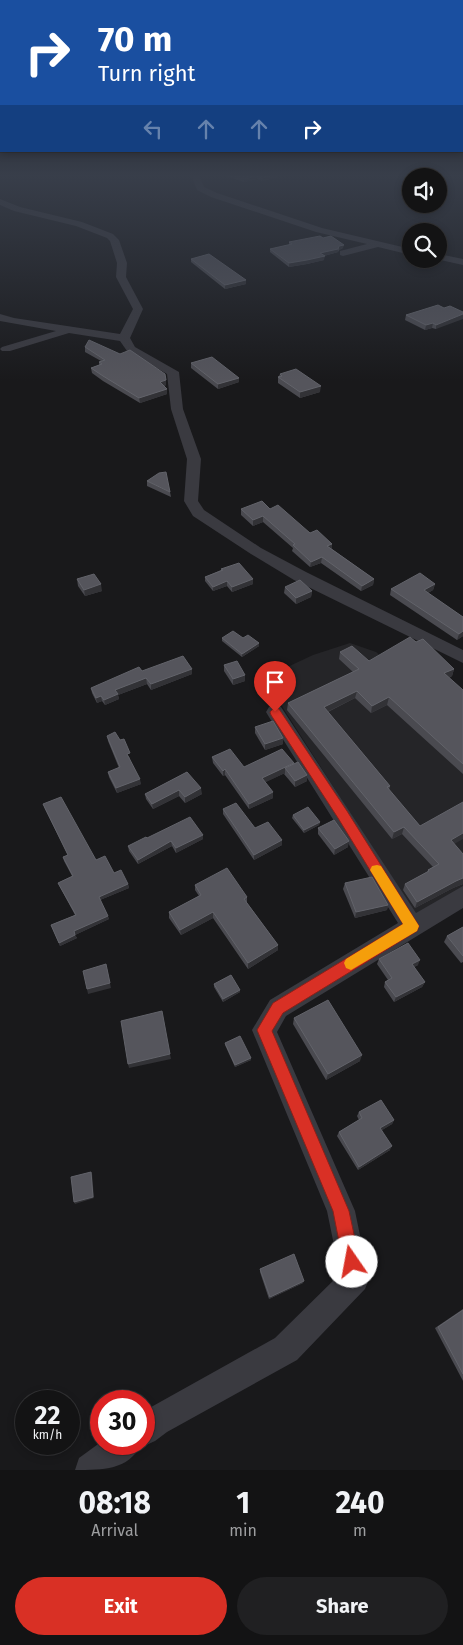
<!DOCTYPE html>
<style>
body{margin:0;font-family:"Fira Sans",sans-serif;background:#202022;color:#f1f3f6;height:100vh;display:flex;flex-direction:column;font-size:19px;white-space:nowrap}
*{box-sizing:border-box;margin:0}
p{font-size:16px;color:#9d9ea0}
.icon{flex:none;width:28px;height:28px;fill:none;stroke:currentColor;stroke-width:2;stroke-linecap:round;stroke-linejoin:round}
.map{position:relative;height:1470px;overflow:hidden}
.details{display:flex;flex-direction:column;background:#131314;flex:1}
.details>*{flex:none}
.banner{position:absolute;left:0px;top:0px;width:464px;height:152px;box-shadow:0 2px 8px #0003,0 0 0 1px #323234;background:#1a4fa0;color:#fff;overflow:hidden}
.tools{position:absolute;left:402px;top:168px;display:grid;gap:10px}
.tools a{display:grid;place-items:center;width:45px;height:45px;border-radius:50%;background:#131314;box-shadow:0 2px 8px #0003,0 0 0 1px #323234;font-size:25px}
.speed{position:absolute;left:15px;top:1390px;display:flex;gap:10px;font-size:25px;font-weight:700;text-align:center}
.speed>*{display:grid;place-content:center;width:65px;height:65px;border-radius:50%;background:#131314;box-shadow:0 2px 8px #0003,0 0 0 1px #323234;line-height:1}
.speed small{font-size:12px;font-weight:400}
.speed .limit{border:8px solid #d22;background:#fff;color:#111}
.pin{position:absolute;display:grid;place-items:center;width:42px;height:42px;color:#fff;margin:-51px -21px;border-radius:50% 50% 50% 0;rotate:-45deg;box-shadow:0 0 5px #0007}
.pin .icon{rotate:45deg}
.me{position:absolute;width:55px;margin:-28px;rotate:348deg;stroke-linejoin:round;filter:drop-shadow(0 0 4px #0008)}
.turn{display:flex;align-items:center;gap:18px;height:105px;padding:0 15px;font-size:22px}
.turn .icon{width:65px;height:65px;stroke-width:2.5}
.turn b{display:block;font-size:35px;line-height:42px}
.lanes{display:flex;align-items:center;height:48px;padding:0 15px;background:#0003;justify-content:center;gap:25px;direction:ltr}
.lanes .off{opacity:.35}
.eta{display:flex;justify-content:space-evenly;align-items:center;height:85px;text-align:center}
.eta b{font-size:30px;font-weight:700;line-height:35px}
.action{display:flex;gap:10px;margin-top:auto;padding:10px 15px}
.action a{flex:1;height:58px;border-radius:30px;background:#d93025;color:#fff;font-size:20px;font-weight:700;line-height:58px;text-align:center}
.action a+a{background:#202022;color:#f1f3f6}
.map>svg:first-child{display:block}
</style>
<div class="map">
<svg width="463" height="1470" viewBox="0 0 463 1470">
<rect width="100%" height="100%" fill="#19191b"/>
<polygon fill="#252528" points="350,643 376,652 463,724 463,888 417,918 264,678 313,655"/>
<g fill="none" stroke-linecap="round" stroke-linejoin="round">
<g fill="#3a3a40" fill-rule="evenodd">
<polygon points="191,175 199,175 204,187 217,193 322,228 411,249 411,255 378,247 343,256 340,255 340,251 367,244 316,232 211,197 197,190"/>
<polygon points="0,199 20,207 82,222 113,234 119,240 127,263 126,277 143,309 130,338 135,347 179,372 183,409 201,459 198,501 204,510 261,548 306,572 463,650 463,663 294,580 251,554 193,516 184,501 187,459 171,409 167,374 127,351 120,341 69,333 10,351 2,351 0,349 2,347 56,331 0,321 0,314 14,318 120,334 133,309 116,277 117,263 110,241 107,238 76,226 14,211 0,205"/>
<polygon points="439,254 463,259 463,265 436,259 439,259"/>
<path d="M275 705 281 707 416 913 463 886V908L286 1016 277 1032 355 1211 369 1279 365 1289 297 1360 167 1432 155 1441 144 1446 141 1445C128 1470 103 1470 75 1470L79 1458 101 1442V1444H144V1411L275 1338 340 1274 327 1211 252 1030 270 1000 398 923 269 717 266 712 269 707Z"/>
</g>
</g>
<g fill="#4a4a50">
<polygon points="223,175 285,175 262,181 257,179 244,182"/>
<polygon points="289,242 343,248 339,250 338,252 324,256 324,260 307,264 289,267 270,252 270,249 289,245"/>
<polygon points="191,259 246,280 246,284 225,289 191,262"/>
<polygon points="444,308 436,329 432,328 425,330 405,320 406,315"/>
<polygon points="85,347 166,385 164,386 167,394 140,403 103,381 92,373 91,368 99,365 99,362 101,361 85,352"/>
<polygon points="191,363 239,382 218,389 191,368"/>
<polygon points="280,374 320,392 300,398 278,383 278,377 279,376"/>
<polygon points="147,481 170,492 171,497 147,486"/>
<polygon points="241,509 270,509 310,533 332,544 332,549 374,579 373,585 361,591 321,563 310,567 292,551 293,548 263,522 253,526 241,515"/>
<polygon points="221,569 253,584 232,592 227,586 213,591 205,581 205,577 221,570"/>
<polygon points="77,579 102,591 85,596 78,586"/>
<polygon points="435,584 433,590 428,593 463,617 463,636 457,640 390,595 391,589"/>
<polygon points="285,587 312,591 311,597 296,604 284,593"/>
<polygon points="222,638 243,638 259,646 242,657 222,641"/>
<polygon points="340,652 369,661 454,669 452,676 449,678 463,690 463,774 387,705 371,713 355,698 328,712 390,786 389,790 420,826 454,844 463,854 463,884 453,888 415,908 403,890 405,884 427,872 428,870 433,867 402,834 392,839 287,710 288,703 353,672 339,659"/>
<polygon points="224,665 245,681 233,685 224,671"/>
<polygon points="142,671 192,674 151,690 147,684 118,695 119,699 105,705 102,701 97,703 92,693 91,688"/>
<polygon points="255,727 283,744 265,750 255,733"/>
<polygon points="107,736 130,758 129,758 141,784 117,793 109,777 108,772 119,768 108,741"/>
<polygon points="212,757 244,767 294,763 294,764 307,775 307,781 295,787 284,774 285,773 265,782 273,798 249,809 225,775 223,776 213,763"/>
<polygon points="187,772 202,794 185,803 179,796 153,809 146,799 145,794"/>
<polygon points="43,804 96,860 128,884 129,888 100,900 109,919 75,935 77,938 60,946 51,925 75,915 60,887 58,883 72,876 64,861 63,857 68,855 45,809"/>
<polygon points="223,809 255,828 282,840 282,845 254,860 223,814"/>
<polygon points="293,815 320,822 319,825 304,833 292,818"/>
<polygon points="318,828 348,847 334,855 318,834"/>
<polygon points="147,838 203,839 176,853 172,846 138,864 129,851 128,846"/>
<polygon points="345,883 388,905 387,910 355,918 343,889"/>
<polygon points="195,885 247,897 247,903 278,945 278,950 248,969 213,918 181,935 169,918 169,912 199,896 195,890"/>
<polygon points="463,927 463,962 461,963 444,942 447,936"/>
<polygon points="379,959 418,965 414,967 425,982 422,987 394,1002 384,987 385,982 388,980 377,964"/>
<polygon points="214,984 240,992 223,1002 214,987"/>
<polygon points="294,1018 360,1061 326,1080 293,1024"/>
<polygon points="225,1043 251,1058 251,1060 235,1067 225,1045"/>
<polygon points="359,1112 394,1120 392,1124 382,1130 390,1150 358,1170 337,1136 339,1132 359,1120 357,1116"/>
<polygon points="260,1269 303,1283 269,1299 260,1272"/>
<polygon points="463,1309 463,1381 435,1328"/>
</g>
<g fill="#323236">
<polygon points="273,175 285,175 262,181 262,178"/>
<polygon points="257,176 257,179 244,182 244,179"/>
<polygon points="344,245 343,248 339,250 339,246"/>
<polygon points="338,249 338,252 320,257 320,253"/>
<polygon points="325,256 324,260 307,264 289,267 289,263"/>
<polygon points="246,280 246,284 225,289 225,285"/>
<polygon points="463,314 463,319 436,329 436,325"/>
<polygon points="433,323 432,328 425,330 426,325"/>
<polygon points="239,378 239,382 218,389 218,384"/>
<polygon points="166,380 166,385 161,387 160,382"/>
<polygon points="321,386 320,392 300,398 300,392"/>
<polygon points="167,389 167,394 140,403 139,398"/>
<polygon points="263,516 263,522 253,526 253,520"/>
<polygon points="332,544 332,549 327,546"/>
<polygon points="322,557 321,563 310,567 311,562"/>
<polygon points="253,579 253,584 232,592 232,587"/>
<polygon points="374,579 373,585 361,591 362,586"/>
<polygon points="227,581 227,586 213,591 213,587"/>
<polygon points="101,584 102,591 85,596 84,590"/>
<polygon points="435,584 433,590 422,596 424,590"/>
<polygon points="312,591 311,597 296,604 296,598"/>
<polygon points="463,631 463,636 457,640 459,634"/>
<polygon points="259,643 259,646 242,657 242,654"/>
<polygon points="192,669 192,674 151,690 151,684"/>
<polygon points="454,669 452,676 442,681 444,673"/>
<polygon points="245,675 245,681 233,685 233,679"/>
<polygon points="146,678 147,684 118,695 119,699 105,705 104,700 115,690"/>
<polygon points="357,691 355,698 323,714 324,707"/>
<polygon points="101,696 102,701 97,703 96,698"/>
<polygon points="389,697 387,705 371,713 372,706"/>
<polygon points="283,738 283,744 265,750 265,744"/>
<polygon points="294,763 293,768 285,768 285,773 262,784 262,778"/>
<polygon points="225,769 225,775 223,776 223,771"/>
<polygon points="307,775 307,781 295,787 295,781"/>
<polygon points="140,779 141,784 117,793 116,788"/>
<polygon points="201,788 202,794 185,803 185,797"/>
<polygon points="179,790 179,796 153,809 152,804"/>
<polygon points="273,792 273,798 249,809 249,804"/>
<polygon points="320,822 319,825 304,833 304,830"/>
<polygon points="404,827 402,834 392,839 394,832"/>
<polygon points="463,833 463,839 449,847 451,840"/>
<polygon points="203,835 203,839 176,853 176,848"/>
<polygon points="282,840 282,845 254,860 254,855"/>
<polygon points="171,841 172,846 138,864 138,860"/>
<polygon points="349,841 348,847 334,855 335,849"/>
<polygon points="463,878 463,884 453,888 415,908 417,902 456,881"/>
<polygon points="128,884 129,888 100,900 99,897"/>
<polygon points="388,905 387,910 355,918 356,912"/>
<polygon points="213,912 213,918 181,935 180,930"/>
<polygon points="108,916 109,919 75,935 74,931"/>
<polygon points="75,935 77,938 60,946 59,943"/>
<polygon points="278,945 278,950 248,969 248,963"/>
<polygon points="420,960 418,965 410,969 412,964"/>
<polygon points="106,964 111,988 88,994 87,989"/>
<polygon points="425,982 422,987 394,1002 396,997"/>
<polygon points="240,990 240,992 223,1002 223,999"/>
<polygon points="170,1054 171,1059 129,1068 128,1064"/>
<polygon points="362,1055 360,1061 326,1080 328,1074"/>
<polygon points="251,1058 251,1060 235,1067 235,1065"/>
<polygon points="394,1120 392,1124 379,1132 380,1128"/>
<polygon points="392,1146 390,1150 358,1170 359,1167"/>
<polygon points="91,1172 92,1173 94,1198 75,1204 74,1202"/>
<polygon points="304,1281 303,1283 269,1299 270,1297"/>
</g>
<g fill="#55555c" stroke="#62636a">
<polygon points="233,175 273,175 262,178 257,176 244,179"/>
<polygon points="320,236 323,238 331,236 344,245 339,246 338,249 320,253 325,256 307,260 289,263 270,249 292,244 289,242"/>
<polygon points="209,254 246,280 225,285 191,259"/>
<polygon points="438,305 444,308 450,306 463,312 463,314 436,325 433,323 426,325 406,315"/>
<polygon points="89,340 120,354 130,350 165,374 166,380 160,382 167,389 139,398 103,376 91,368 102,364 99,362 105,360 85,347"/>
<polygon points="212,357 239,378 218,384 191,363"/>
<polygon points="296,369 321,386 300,392 278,377 282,376 280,374"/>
<polygon points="166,472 170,492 147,481 159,473"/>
<polygon points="262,501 270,509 278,505 310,533 317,530 332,544 327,546 374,579 362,586 322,557 311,562 293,545 295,544 263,516 253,520 241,509"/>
<polygon points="239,563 253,579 232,587 227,581 213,587 205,577 223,570 221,569"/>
<polygon points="420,573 435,584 424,590 463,617 463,631 459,634 391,589"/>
<polygon points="94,574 101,584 84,590 77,579"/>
<polygon points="300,580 312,591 296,598 285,587"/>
<polygon points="233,631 243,638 248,635 259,643 242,654 222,638"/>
<polygon points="410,637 416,642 423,639 454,669 444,673 463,690 463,764 389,697 372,706 357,691 324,707 390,786 387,787 420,826 463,802 463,833 451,840 463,854 463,878 456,881 417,902 405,884 429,871 428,870 439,864 404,827 394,832 288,703 359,669 340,652 352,646 369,661"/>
<polygon points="183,656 192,669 151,684 146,678 115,690 118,694 104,700 101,696 96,698 91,688 139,667 142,671"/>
<polygon points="237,661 245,675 233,679 224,665"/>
<polygon points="273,721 283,738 265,744 255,727"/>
<polygon points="115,732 120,740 124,739 130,753 127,754 140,779 116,788 108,772 120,767 107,736"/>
<polygon points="230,749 244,767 282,749 294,763 262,778 273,792 249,804 225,769 223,771 212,757"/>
<polygon points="298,762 307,775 295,781 285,768"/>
<polygon points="187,772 201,788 185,797 179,790 152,804 145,794"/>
<polygon points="61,797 96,860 105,856 114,873 121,870 128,884 99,897 108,916 74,931 75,935 59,943 51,925 76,915 58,883 73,876 63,857 68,855 43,804"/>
<polygon points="236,803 255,828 268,822 282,840 254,855 223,809"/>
<polygon points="308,807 320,822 304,830 293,815"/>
<polygon points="190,817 203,835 176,848 171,841 138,860 128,846 146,837 147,838"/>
<polygon points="334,820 349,841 335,849 318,828"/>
<polygon points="227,868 247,897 244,899 278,945 248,963 213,912 180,930 169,912 201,895 195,885"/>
<polygon points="372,877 388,905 356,912 345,883"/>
<polygon points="463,927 463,956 447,936"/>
<polygon points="408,943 420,960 412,964 425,982 396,997 385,982 392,978 379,959"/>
<polygon points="106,964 110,983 87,989 83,971"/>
<polygon points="231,975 240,990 223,999 214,984"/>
<polygon points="328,1000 362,1055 328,1074 294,1018"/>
<polygon points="162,1011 170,1054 128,1064 121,1021"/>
<polygon points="240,1036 251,1058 235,1065 225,1043"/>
<polygon points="381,1100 394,1120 380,1128 392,1146 359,1167 339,1132 362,1118 359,1112"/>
<polygon points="91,1172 93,1197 74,1202 71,1177"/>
<polygon points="294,1254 304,1281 270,1297 260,1269"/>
<polygon points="463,1310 463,1374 438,1327"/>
</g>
<linearGradient id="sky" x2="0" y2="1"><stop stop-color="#0e0e0f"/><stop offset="0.46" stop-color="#383e4a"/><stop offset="1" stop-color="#383e4a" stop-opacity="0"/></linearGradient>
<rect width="463" height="381" fill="url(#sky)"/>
<polygon fill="#d93025" stroke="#8d1f18" points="275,707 279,709 347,811 419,926 417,931 283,1013 272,1031 349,1211 360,1262 358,1268 352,1271 345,1268 343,1262 333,1211 257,1030 273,1003 403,924 338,818 271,715 270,712"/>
<polygon fill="#f59e0b" points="377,865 381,866 419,926 417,931 351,970 346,968 344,963 346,959 403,924 370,870 372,866"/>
</svg>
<div class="tools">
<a><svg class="icon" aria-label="sound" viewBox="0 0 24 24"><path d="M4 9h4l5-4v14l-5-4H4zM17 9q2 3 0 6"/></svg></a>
<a><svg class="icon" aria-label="search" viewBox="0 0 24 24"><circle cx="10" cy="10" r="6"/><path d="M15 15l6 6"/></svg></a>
</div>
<div class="speed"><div>22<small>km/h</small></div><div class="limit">30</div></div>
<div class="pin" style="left:275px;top:712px;background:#d93025"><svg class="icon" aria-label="arrive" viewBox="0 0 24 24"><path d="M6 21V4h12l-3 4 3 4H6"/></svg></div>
<svg class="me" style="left:352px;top:1262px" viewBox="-20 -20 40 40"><circle r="19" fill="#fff"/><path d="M0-13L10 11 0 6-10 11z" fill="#d93025"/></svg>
<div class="banner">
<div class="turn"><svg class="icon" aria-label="right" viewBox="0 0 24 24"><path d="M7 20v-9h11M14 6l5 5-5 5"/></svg><div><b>70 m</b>Turn right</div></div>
<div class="lanes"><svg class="icon off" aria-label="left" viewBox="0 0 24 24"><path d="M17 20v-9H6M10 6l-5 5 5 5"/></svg><svg class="icon off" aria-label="ahead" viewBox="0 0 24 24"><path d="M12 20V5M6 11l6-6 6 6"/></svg><svg class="icon off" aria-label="ahead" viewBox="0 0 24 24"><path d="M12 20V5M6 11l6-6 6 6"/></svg><svg class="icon" aria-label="right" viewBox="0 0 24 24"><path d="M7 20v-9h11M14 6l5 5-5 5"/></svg></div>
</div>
</div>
<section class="details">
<div class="eta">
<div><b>08:18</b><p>Arrival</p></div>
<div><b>1</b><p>min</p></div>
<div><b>240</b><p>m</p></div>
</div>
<div class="action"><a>Exit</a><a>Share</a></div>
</section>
